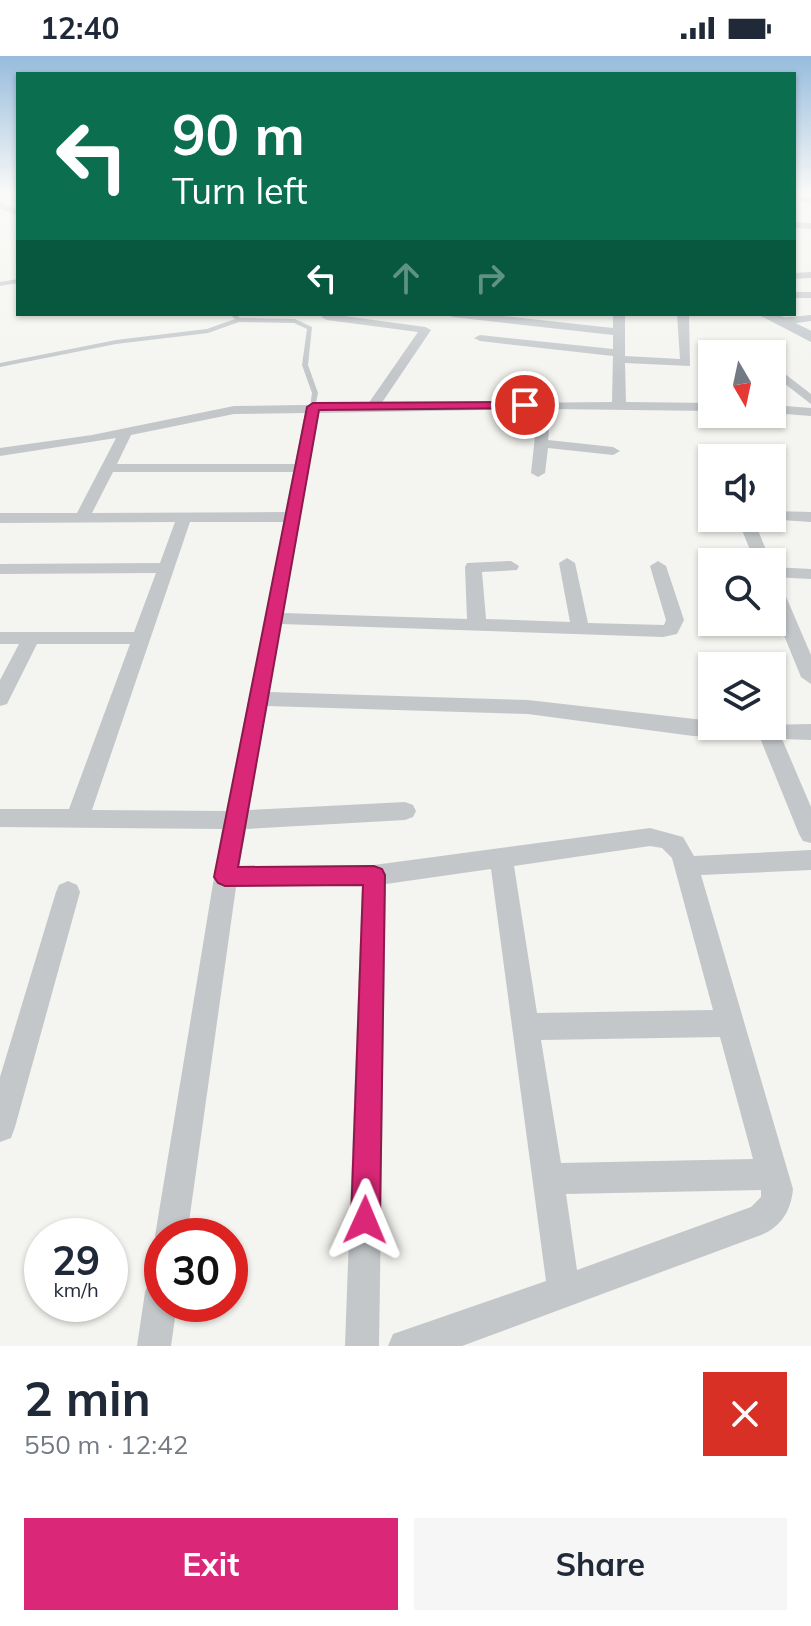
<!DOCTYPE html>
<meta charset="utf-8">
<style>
body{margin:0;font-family:Mulish,sans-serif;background:#f6f6f7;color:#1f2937;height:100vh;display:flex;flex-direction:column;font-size:30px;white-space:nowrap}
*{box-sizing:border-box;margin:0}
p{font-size:26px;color:#747a83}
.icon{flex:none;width:44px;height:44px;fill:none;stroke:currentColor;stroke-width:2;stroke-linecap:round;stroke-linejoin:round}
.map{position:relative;height:1290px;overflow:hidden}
.panel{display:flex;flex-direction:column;background:#fff;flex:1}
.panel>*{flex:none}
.banner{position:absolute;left:16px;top:16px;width:780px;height:244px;border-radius:0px;box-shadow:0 2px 6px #0004;background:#0b6e4f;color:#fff;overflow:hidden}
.needle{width:52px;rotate:171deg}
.tools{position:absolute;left:698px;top:284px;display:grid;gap:16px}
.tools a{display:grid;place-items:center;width:88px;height:88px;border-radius:0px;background:#fff;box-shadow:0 2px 6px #0004;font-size:40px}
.speed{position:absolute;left:24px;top:1162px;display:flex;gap:16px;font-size:40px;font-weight:700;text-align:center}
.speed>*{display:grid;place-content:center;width:104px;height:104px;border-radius:50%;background:#fff;box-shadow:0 2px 6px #0004;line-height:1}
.speed small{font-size:20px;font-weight:400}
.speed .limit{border:12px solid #d22;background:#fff;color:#111}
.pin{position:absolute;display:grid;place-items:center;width:68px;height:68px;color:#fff;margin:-34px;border:4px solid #fff;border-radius:50%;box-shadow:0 2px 8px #0007}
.me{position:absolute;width:88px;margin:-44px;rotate:1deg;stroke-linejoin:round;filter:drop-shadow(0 0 6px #0008)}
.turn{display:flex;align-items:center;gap:28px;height:168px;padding:0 24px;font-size:36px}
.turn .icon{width:104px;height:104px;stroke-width:2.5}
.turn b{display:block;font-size:56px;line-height:68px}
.lanes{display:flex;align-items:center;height:76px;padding:0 24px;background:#0003;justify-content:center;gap:40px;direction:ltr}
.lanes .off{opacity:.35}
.round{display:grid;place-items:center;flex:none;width:84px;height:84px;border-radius:0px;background:#f6f6f7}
.head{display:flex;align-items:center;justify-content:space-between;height:136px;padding:0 24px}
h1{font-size:48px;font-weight:700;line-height:60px}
.action{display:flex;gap:16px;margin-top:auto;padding:16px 24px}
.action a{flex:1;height:92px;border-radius:0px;background:#db2777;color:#fff;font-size:32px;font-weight:700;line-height:92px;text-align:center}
.action a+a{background:#f6f6f7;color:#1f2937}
.status{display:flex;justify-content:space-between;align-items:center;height:56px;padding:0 40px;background:#fff;direction:ltr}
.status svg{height:22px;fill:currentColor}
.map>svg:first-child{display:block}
</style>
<div class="status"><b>12:40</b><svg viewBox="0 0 49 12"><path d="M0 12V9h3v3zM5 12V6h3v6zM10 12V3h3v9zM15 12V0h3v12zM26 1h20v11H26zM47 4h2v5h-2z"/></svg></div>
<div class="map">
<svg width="811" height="1290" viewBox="0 0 811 1290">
<rect width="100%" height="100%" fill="#f4f4f0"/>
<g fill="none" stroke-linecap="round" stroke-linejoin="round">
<polyline stroke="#bdc8cd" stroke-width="4" points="773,258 811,277"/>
<g fill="#c3c7ca" fill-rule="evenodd">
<polygon points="18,223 18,227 0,230 0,226"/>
<polygon points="230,258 236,258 240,262 295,263 312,271 308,309 318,337 315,352 310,351 312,337 302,309 307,273 294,267 239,266 208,277 116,288 0,311 0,307 116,284 207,273 235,263"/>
</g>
<g fill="#c3c7ca" fill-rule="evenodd">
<polygon points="794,140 811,141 811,147 794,144"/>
<polygon points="0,147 18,153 18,159 0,153"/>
<polygon points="794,166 811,167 811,173 794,172"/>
<polygon points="811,216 811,222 794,223 794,217"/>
<rect x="794" y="236" width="17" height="6"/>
<path d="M329 258 425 271 431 274 381 348 612 346 613 300 480 285 474 282 480 279 613 293V279L453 261 447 258H484L613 272V258H625V300L680 303 677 258H689L690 310 625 307 626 346 712 347V355L551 353 548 384 613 391 620 395 613 399 548 392 545 417 538 421 531 417 538 353 319 357 283 557 467 563 465 511 467 507 511 505 519 510 517 514 482 516 486 563 570 566 559 507 567 502 575 507 588 567 664 569 666 564 650 510 658 505 666 510 684 564 677 578 663 581 281 568 269 636 528 644 712 665V670L811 668V684L782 683 811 751V787L803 785 799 778 760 682 693 680 528 658 267 650 249 754 405 746 413 749 416 755 413 761 405 764 246 773 239 811 374 809 650 772 683 781 694 800 811 794V814L701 819 793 1133C791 1155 781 1171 761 1179L462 1290H388L393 1278 546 1225 491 813 386 828 379 1290H345L362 829 236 831 187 1180H162V1192L155 1180 222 773 0 771V753H69L130 588H37L7 648 0 650V624L19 588H0V576H134L156 517 0 518V508L160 507 175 466 0 467V457H77L116 382 0 400V392L92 379 234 350 368 348 418 276 327 264 321 261ZM305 357 295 408H117L131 379 234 358ZM113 416H293L285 456 92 457ZM190 466H284L226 755 92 754ZM650 790 662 792 672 802 713 954 537 957 514 810ZM720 981 753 1103 561 1107 541 984ZM761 1134V1141L751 1151 577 1214 566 1138Z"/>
<polygon points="757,258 771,258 780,262 811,259 811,265 790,268 811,278 811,286"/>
<polygon points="772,308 811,338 811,348 772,318"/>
<polygon points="772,349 811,352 811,360 772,357"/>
<polygon points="772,455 811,456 811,466 766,463 772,462"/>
<polygon points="737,462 753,462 771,506 755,506"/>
<polygon points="772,511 811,513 811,523 772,521"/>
<polygon points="772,524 781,529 811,599 811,628 801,621 772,550"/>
<polygon points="68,825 77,829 80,836 15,1071 11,1082 0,1086 0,1021 56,836 59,829"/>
<polygon points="162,1219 162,1248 177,1248 171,1290 137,1290 145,1236 150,1224"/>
</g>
</g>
<linearGradient id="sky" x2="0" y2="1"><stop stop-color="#97bcdd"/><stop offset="0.43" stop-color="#fafaf8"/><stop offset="1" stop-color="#fafaf8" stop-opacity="0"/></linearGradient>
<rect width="811" height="320" fill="url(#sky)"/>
<polygon fill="#db2777" stroke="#8e194d" stroke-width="2" points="525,346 529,347 529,352 319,354 238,811 374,810 382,813 385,819 380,1164 376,1175 365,1179 355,1175 351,1164 363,829 225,830 218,827 214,821 307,351 313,347"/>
</svg>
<div class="tools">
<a><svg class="needle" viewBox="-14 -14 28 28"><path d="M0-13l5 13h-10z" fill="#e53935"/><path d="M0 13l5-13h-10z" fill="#747a83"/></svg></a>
<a><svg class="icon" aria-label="sound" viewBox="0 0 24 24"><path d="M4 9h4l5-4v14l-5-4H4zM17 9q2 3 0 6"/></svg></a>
<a><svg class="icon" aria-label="search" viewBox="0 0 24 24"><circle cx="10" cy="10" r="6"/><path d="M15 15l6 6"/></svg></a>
<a><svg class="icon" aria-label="layers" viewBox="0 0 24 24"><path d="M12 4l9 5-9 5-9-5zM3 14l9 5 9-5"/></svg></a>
</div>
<div class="speed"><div>29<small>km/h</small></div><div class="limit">30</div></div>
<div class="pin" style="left:525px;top:349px;background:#d93025"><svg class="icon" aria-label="arrive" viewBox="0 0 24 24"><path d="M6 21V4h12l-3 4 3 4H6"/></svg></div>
<svg class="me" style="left:365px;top:1164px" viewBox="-20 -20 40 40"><path d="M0-17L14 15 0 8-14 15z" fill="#db2777" stroke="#fff" stroke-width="4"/></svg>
<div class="banner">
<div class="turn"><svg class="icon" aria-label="left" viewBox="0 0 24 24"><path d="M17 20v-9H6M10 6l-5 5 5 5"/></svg><div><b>90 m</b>Turn left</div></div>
<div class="lanes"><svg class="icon" aria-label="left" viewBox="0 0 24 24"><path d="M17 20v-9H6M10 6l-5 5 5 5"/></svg><svg class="icon off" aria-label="ahead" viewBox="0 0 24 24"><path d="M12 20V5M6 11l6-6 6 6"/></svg><svg class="icon off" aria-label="right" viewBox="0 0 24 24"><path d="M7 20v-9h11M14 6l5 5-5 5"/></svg></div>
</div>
</div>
<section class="panel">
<div class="head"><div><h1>2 min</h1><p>550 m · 12:42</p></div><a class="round" style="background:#d93025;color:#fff"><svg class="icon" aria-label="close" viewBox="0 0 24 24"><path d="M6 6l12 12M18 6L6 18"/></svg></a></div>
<div class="action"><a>Exit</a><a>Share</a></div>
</section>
